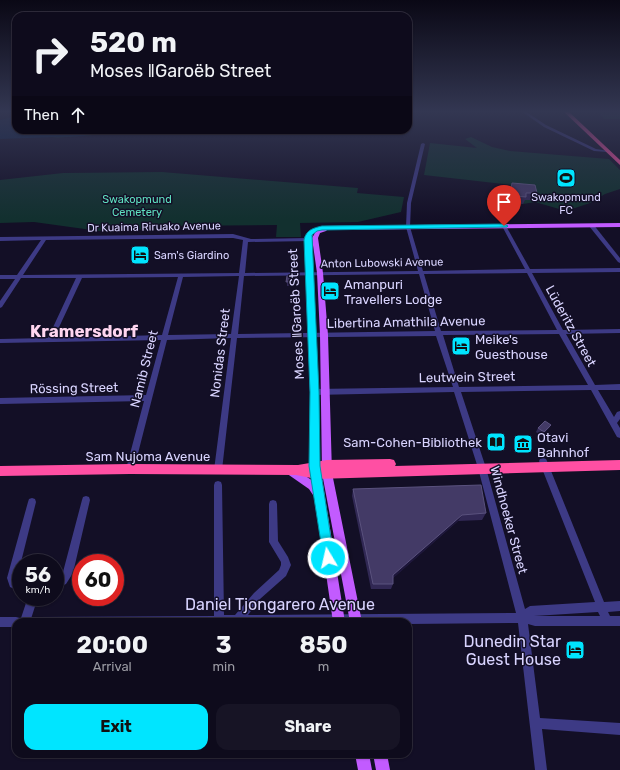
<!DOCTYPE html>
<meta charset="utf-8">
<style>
body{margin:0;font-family:Rubik,sans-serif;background:#171425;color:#f1f3f6;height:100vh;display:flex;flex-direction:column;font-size:15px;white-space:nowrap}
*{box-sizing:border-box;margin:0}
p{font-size:13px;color:#9b9ba3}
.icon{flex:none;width:22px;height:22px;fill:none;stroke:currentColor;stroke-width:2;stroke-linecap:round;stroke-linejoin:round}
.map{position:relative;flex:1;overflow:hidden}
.panel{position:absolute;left:12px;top:618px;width:400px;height:140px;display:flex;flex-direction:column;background:#0e0b1c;border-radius:12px;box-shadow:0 1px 3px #0004,0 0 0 1px #2e2b3b}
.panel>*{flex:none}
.banner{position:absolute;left:12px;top:12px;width:400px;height:122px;border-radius:12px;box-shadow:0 1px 3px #0004,0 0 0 1px #2e2b3b;background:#0e0b1c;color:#f1f3f6;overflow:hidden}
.speed{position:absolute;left:12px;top:554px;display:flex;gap:8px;font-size:20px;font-weight:700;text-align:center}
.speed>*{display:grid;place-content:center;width:52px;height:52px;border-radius:50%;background:#0e0b1c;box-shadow:0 1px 3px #0004,0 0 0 1px #2e2b3b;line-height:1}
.speed small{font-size:10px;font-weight:400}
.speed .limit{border:6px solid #d22;background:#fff;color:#111}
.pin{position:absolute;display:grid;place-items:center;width:34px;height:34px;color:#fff;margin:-41px -17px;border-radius:50% 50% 50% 0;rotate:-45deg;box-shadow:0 0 4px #0007}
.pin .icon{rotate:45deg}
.me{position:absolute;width:44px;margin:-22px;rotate:351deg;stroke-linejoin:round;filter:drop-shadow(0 0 3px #0008)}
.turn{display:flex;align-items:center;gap:14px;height:84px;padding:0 12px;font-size:18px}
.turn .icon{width:52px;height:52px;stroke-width:2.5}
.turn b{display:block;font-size:28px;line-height:34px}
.then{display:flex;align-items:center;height:38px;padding:0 12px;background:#0003;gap:8px;font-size:15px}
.eta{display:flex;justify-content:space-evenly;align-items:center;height:68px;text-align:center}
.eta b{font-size:24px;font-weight:700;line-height:28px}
.button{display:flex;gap:8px;margin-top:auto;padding:8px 12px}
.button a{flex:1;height:46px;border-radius:12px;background:#00e5ff;color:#111;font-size:16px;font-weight:700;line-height:46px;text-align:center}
.button a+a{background:#171425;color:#f1f3f6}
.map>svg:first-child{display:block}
</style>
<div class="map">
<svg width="620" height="770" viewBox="0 0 620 770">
<rect width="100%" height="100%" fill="#130f26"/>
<g fill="#12302f">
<polygon points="598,111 620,111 620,119 604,119"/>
<path d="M124 130H163L52 138C76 133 100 133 124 130Z"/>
<path d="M471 137 492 147 510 151 609 159 620 170V189L605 194 590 203 566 211 535 202 523 204 504 206 501 204C503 192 501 189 512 185L424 175 430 143 477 148 465 139Z"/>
<polygon points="162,172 358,188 357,193 404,197 401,212 358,222 300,223 301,237 276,237 277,225 163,226 161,229 99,231 34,222 0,223 0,180 63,173"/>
</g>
<polygon fill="#0c2248" points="16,116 16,130 103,130 84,136 0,139 0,120"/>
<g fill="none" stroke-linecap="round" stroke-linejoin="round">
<g fill="#3d3a85" fill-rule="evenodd">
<polygon points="521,111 525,111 546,125 596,149 609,151 607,152 594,151 544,127"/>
<path d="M423 143 425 144 411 203 410 227 423 271 525 269 502 226 504 225 506 226 530 269 620 268V272L532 273 563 330 620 329V333L566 334 595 385 620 384V390H598L614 417 617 412 620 411V419L617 423 620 428V438L617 437 591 390 461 392 486 468 525 609 530 606 595 602 539 461 540 459 543 458 546 459 547 461 604 602 620 601V611L608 612 610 616H620V626H535L528 624 540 718 620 723V735L542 729 547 770H535L518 623 408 624V622H33L34 618 38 617 214 616V485L215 482 218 481 221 482 222 485 224 615H235L254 593 279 570 281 565V562L269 542V504L270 501 273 500 276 501 277 504 278 541 288 557 291 565 286 576 260 599 248 615 516 613 478 468 454 392 314 395 311 394 310 392 311 390 314 389 453 387 436 336 237 338 222 470 221 473 218 474 215 473 214 470 231 338 167 340 134 469 133 471 130 473 127 471 126 469 144 401 0 404V398L146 395 161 340 0 343V339L48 338 76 278H21L2 307 0 308V301L15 279H0V275H17L41 240 0 241V237L233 234 251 239 308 238 310 239V241L248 242 245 273 418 271 406 227 407 203 421 144ZM233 238 243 240 239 273 23 275 46 240ZM527 273 557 330 441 331 424 274ZM419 274 435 331 238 334 244 276ZM239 276 231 334 168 335 183 277ZM178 277 162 335 54 338 82 278ZM559 334 588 385 459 387 443 335ZM598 612 600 616H534Z"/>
<polygon points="589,224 593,224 620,258 620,263 618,262 589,226"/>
<polygon points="86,496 89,497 90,500 73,573 66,584 55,589 55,579 60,577 63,572 82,500 83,497"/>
<polygon points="32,498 35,499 36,502 17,578 17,581 21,582 21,592 10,587 7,578 28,502 29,499"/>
<polygon points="28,597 38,597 30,622 16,622 16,627 0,627 0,617 16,617 20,618 20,621"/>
</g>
<g fill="#c25bff" fill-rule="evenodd">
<polygon points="620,223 620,227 327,230 326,231 320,233 318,238 323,273 328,335 332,473 362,622 350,622 322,473 320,335 317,273 312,238 315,233 313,234 311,240 318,392 320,466 345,622 333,622 315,498 309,489 286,473 284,470 286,467 289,466 292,467 313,481 310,466 310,392 305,240 308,232 322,226"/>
<polygon points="355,754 369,754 372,770 358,770"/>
<polygon points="373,754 387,754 390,770 376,770"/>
</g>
<g fill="#ff4fa3" fill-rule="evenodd">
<polygon points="563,111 568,111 620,160 620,165"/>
<polygon points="390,459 394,460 396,464 395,466 620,460 620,470 316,479 296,475 130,474 0,476 0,466 130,464 298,465 327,460"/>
</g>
</g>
<g fill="#312854">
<polygon points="503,187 537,193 535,200 525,200 523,204 501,202 501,194"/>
<polygon points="287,276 298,280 297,285 287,286"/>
<polygon points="551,425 549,428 541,436 536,432 538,428"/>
<polygon points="353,489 486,513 482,520 458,521 393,578 393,584 391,589 371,589 352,496"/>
</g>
<g fill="#1d163a">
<polygon points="551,425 549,428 541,436 544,432"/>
<polygon points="462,515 458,521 391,580 393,575"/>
</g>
<g fill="#433a66" stroke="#5a527e">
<polygon points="512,183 535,185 537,193 526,193 526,197 504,195 503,187 511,188"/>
<polygon points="287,276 297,276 297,281 286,282"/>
<polygon points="545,421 551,425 544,432 538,428"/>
<polygon points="481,485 486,513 462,515 393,575 393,584 373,584 353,489"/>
</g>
<linearGradient id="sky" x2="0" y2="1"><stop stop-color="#0a0815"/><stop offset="0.51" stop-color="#333752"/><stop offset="1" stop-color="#333752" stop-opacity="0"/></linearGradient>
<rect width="620" height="219" fill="url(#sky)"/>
<path fill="#00e5ff" stroke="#0095a6" d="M504 224 508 226 507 227 322 230 317 231 312 235 319 392 320 466 334 558 333 562 328 563 324 562 309 466 310 392 304 240C306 230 313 228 322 226Z"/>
<defs>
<symbol id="stadium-square" viewBox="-11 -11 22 22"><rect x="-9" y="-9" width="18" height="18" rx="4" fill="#00e5ff" stroke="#130f26"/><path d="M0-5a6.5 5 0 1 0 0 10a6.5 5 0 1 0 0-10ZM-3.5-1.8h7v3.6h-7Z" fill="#111"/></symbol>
<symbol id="hotel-square" viewBox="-11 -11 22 22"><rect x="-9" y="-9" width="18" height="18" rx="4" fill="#00e5ff" stroke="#130f26"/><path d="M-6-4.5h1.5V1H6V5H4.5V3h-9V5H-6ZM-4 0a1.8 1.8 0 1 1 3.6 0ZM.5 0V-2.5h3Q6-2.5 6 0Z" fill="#111"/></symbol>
<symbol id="library-square" viewBox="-11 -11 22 22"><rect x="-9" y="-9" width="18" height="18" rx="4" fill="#00e5ff" stroke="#130f26"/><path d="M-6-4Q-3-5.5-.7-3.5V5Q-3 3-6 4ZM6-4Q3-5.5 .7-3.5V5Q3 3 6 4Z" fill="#111"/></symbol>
<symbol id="museum-square" viewBox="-11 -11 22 22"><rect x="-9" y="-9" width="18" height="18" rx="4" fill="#00e5ff" stroke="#130f26"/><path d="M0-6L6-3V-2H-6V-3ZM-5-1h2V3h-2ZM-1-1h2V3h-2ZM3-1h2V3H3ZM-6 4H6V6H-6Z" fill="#111"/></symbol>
</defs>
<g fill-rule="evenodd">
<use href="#stadium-square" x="555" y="167" width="22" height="22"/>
<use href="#hotel-square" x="129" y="244" width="22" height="22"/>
<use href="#hotel-square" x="319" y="280" width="22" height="22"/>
<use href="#hotel-square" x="450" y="335" width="22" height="22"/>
<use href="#library-square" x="485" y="431" width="22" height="22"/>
<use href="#museum-square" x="512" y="433" width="22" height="22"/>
<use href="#hotel-square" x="564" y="639" width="22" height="22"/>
</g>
<g text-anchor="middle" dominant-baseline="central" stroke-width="3" stroke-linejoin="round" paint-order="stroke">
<g font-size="11" fill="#d9d4ff" stroke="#130f26">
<text x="566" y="197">Swakopmund<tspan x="566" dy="13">FC</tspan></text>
<text x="154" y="255" text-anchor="start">Sam's Giardino</text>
</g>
<g font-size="11" fill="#5fe0c0" stroke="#130f26">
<text x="137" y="199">Swakopmund<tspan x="137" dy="13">Cemetery</tspan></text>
</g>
<g font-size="11" fill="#d9d4ff" stroke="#130f26">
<text transform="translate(154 227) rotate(-1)">Dr Kuaima Riruako Avenue</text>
<text transform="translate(382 263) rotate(-1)">Anton Lubowski Avenue</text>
</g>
<g font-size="13" fill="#d9d4ff" stroke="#130f26" text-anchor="start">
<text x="344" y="284">Amanpuri<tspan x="344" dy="15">Travellers Lodge</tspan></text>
<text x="475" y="339">Meike's<tspan x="475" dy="15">Guesthouse</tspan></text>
<text x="537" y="437">Otavi<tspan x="537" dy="15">Bahnhof</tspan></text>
<text x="482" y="442" text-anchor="end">Sam-Cohen-Bibliothek</text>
</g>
<g font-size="13" fill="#d9d4ff" stroke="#130f26">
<text transform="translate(296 314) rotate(-93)">Moses ǁGaroëb Street</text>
<text transform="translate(406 322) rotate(-1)">Libertina Amathila Avenue</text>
<text transform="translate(571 326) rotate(61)">Lüderitz Street</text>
<text transform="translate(220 353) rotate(-83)">Nonidas Street</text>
<text transform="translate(144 369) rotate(-76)">Namib Street</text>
<text transform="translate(467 377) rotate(-1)">Leutwein Street</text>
<text transform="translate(74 388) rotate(-1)">Rössing Street</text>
<text x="148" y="456">Sam Nujoma Avenue</text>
<text transform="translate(509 520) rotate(75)">Windhoeker Street</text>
</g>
<g font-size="16" fill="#d9d4ff" stroke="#130f26">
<text x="280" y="604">Daniel Tjongarero Avenue</text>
</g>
<g font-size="16" fill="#d9d4ff" stroke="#130f26" text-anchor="end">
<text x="561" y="641">Dunedin Star<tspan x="561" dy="18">Guest House</tspan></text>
</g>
<g font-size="17" font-weight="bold" fill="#ffd6f0" stroke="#130f26">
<text x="84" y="331">Kramersdorf</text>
</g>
</g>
</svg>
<div class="speed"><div>56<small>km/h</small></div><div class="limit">60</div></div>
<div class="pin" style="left:504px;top:226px;background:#d93025"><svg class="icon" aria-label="arrive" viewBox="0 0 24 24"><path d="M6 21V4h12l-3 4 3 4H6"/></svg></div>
<svg class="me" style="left:328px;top:558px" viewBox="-20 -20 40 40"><circle r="17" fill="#00e5ff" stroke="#fff" stroke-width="3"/><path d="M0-11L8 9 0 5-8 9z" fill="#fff"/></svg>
<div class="banner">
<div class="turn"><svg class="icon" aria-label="right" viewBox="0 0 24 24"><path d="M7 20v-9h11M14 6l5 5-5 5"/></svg><div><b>520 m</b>Moses ǁGaroëb Street</div></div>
<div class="then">Then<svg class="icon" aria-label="ahead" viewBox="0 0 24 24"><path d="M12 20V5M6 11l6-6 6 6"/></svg></div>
</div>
<section class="panel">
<div class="eta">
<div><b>20:00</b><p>Arrival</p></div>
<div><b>3</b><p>min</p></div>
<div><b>850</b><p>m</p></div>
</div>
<div class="button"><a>Exit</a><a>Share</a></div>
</section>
</div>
